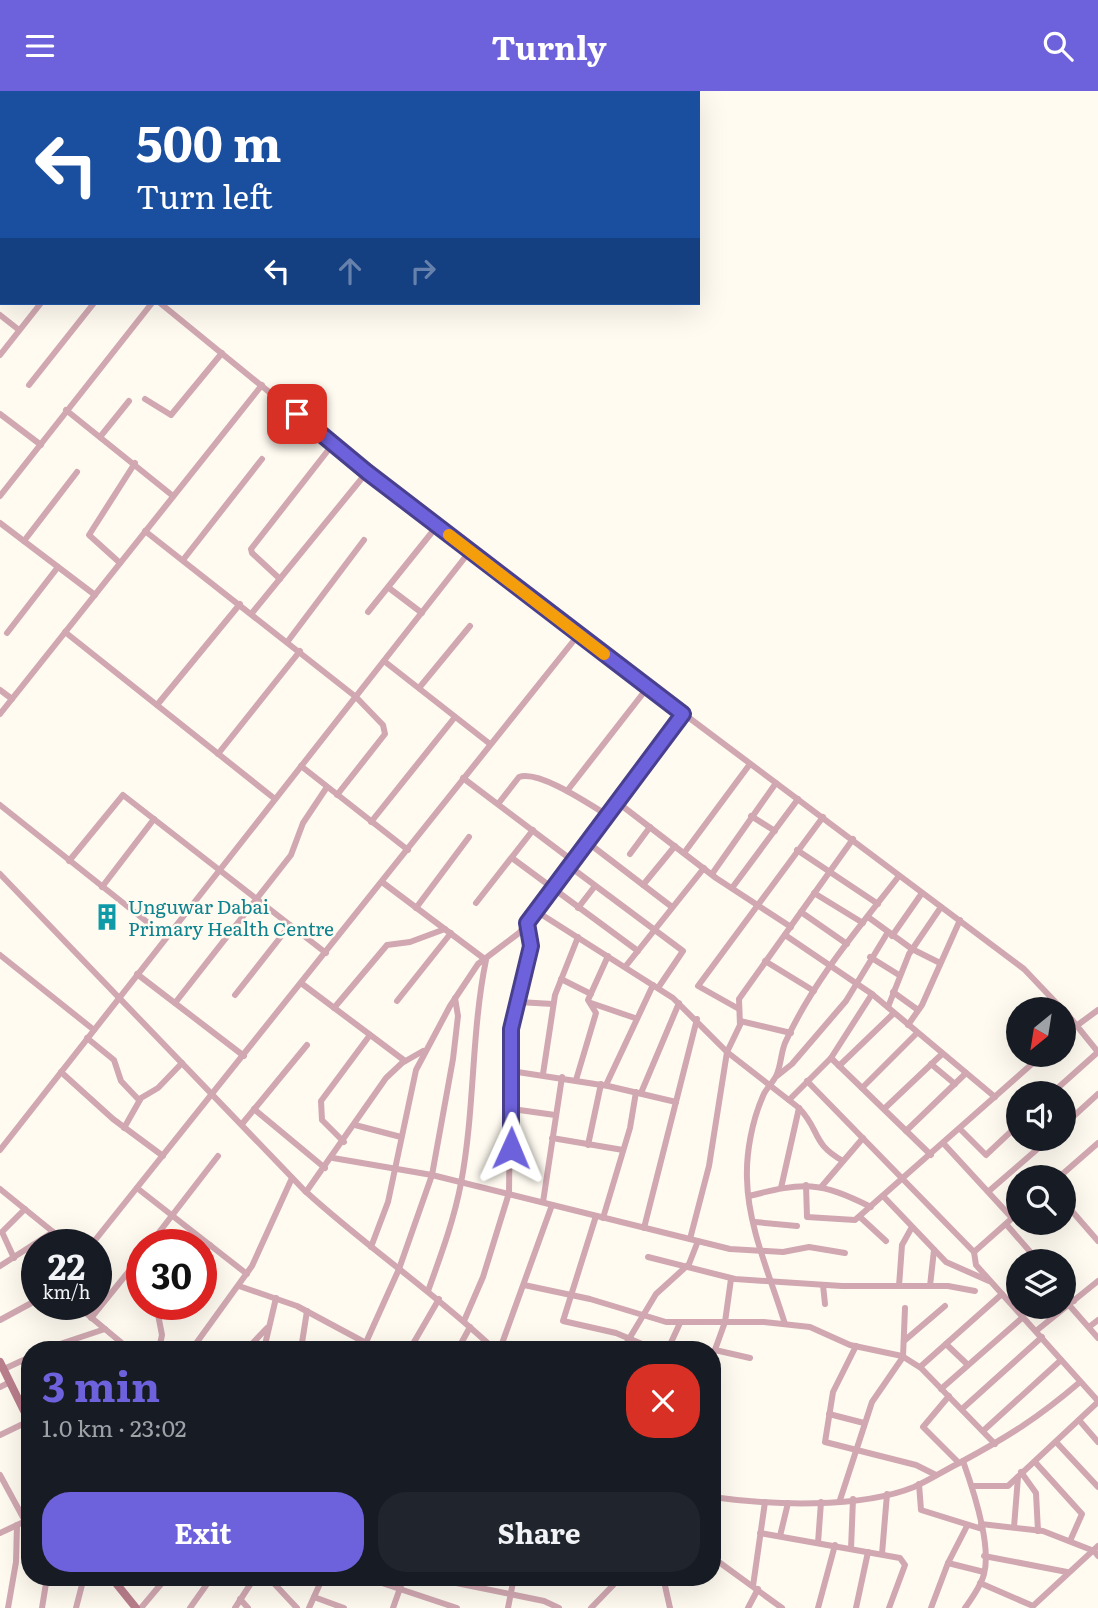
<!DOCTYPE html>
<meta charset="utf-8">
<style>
body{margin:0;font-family:Literata,serif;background:#20242c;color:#f1f3f6;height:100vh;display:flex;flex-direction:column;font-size:26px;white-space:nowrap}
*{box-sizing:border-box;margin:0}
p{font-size:23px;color:#9ea1a6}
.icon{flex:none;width:38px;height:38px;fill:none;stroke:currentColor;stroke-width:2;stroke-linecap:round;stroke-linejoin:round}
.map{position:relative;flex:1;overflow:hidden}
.panel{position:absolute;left:21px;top:1250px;width:700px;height:245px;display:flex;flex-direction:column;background:#171b24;border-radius:28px;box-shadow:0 7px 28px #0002}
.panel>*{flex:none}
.guide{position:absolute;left:0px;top:0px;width:700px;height:214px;box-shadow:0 7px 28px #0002;background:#1a4fa0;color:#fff;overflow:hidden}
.needle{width:46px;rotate:210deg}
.buttons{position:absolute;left:1006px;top:906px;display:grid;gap:14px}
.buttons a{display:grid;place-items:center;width:70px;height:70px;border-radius:50%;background:#171b24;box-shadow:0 7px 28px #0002;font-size:35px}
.speed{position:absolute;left:21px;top:1138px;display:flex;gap:14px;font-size:35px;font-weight:700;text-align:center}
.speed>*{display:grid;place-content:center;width:91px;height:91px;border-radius:50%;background:#171b24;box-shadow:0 7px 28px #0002;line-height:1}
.speed small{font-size:18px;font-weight:400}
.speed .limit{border:10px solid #d22;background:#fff;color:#111}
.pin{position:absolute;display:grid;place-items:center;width:60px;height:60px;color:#fff;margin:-30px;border-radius:14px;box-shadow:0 4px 10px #0006}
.me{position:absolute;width:77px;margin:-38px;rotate:1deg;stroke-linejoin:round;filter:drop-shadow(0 0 5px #0008)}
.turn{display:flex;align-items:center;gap:24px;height:147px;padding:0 21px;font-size:32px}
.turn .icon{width:91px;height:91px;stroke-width:2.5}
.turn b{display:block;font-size:49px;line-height:60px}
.lanes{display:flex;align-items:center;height:66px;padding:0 21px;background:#0003;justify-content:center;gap:35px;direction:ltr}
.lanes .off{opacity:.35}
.round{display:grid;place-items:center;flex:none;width:74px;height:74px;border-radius:28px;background:#20242c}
.headline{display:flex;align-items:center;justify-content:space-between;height:119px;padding:0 21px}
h1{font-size:42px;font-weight:700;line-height:52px;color:#6e62dc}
.primary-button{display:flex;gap:14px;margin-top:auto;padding:14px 21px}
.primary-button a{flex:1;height:80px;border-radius:28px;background:#6e62dc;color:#fff;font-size:28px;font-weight:700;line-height:80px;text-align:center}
.primary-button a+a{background:#20242c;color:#f1f3f6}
header{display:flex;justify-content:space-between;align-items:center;height:91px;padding:0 21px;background:#6e62dc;color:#fff;font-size:32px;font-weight:700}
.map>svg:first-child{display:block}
</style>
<header><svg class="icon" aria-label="menu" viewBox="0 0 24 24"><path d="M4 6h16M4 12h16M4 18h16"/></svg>Turnly<svg class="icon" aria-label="search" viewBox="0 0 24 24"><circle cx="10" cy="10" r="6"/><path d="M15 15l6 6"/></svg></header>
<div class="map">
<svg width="1098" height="1517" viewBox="0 0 1098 1517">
<rect width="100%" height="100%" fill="#fffbf1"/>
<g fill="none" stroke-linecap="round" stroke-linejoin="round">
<g stroke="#d1a8b1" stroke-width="6">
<polyline points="0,87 2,88"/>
<polyline points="0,117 2,115"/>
<polyline points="0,183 2,181"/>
<polyline points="160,212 367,381 648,596 1024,878 1063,919"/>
<polyline points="0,224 19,239"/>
<polyline points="0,264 41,212"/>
<polyline points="29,294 94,212"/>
<polyline points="145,308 171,324 222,262"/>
<polyline points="66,319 173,405"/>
<polyline points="0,323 41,354"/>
<polyline points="100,346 129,310"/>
<polyline points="0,405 152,212"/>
<polyline points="0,432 95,504"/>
<polyline points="145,440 356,606 383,634 385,643 337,704"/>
<polyline points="24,450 77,381"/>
<polyline points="183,469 262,368"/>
<polyline points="120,472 89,444 135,372"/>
<polyline points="280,488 252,462 251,458 333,353"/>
<polyline points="389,497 422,522"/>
<polyline points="368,521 437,435"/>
<polyline points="252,522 367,381"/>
<polyline points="65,541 275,708"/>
<polyline points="7,542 58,476"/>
<polyline points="288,550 364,449"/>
<polyline points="384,570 490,653"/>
<polyline points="419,597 470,535"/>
<polyline points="0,599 12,608"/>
<polyline points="157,614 240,513"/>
<polyline points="0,623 262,294"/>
<polyline points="218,663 300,560"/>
<polyline points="301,675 408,759"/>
<polyline points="463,687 573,770"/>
<polyline points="567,700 648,596"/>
<polyline points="617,711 716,787 791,836"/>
<path d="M498 713 519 686C539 679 589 713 607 724"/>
<polyline points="0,714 166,846"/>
<polyline points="751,725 775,740"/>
<polyline points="371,731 455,626"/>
<polyline points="587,751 672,816"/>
<polyline points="797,759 878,813"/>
<polyline points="684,762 750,673"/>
<polyline points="630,763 650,736"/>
<polyline points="512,767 638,860"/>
<polyline points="69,770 123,704 326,862"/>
<polyline points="569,775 683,860 658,897"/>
<path d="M0 783 304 1099C365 1155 434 1201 494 1258"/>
<polyline points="712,783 776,692"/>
<path d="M382 791 486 869C471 942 475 1018 461 1092 454 1129 441 1164 428 1200"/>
<polyline points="643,794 675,755"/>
<polyline points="102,796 154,728"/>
<polyline points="732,797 798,708"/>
<polyline points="814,802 863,832"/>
<polyline points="476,812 533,739"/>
<polyline points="416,817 469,746"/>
<polyline points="578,817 595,795"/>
<path d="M536 820 673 907 727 961 799 1017C821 1040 811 1052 843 1070"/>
<polyline points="801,821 847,853"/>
<polyline points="868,826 912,858 940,872"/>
<polyline points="785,844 872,903 995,1006"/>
<polyline points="892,845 922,802"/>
<polyline points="0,864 94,939"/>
<polyline points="870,866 899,884"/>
<polyline points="765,870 814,900"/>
<polyline points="625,876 704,777"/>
<polyline points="137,883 244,965"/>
<polyline points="561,888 591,903"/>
<polyline points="301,892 405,970"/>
<polyline points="893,901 918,919"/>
<polyline points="235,904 290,834"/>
<polyline points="397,910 451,842"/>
<polyline points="518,911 553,913"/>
<polyline points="175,912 291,764 303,732 327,696"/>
<polyline points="591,912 635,927"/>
<polyline points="888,916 909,863 941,816"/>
<polyline points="334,917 387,854 410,851 445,838"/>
<polyline points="739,918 698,895 823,726"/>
<polyline points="1064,919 1098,961"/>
<polyline points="740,930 791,942"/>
<polyline points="908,934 922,914 960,829"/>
<polyline points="1064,944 1098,919"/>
<polyline points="87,947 114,969 121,990 139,1009"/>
<polyline points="831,967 931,1064"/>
<polyline points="931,973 955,993"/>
<polyline points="839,975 894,922"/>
<polyline points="511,980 608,995 676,1011"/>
<polyline points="61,981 113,1028 163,1065"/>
<polyline points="543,983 555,904 578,846"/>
<polyline points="777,985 792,973 846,910 888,841"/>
<polyline points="576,989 596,922 588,909 608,865"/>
<polyline points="807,990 974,1161 976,1174 1098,1310"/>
<polyline points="606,994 653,894"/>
<polyline points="862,997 917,942"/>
<polyline points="641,1002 679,912"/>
<polyline points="1051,1003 1098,961"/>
<polyline points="789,1009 831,967 872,903"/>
<polyline points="254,1018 325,1077"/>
<polyline points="512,1018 555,1024"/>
<polyline points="884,1018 942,963"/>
<polyline points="242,1033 307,954"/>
<polyline points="355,1034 401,1046"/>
<polyline points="1064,1034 1098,1003"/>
<polyline points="124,1037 141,1007 158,997 182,972"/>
<polyline points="960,1038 986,1064 1018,1034"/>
<polyline points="906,1040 966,982"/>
<polyline points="552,1047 623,1059"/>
<polyline points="344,1051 322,1029 321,1010 370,944"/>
<polyline points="944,1053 1012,1127"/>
<polyline points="588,1054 601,993"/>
<polyline points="0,1059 470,460"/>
<polyline points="333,1067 432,1084 730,1158 783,1161 809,1156 845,1162"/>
<polyline points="1058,1087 1098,1052"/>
<polyline points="806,1094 807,1126 855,1129 1042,964"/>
<polyline points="822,1095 863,1047"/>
<polyline points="137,1097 247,1183"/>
<polyline points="781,1097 799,1017"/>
<polyline points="0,1098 68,1153"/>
<polyline points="989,1100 1049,1048"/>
<polyline points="306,1101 386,987 402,972 423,960"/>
<path d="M749 1105C804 1091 819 1090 871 1116"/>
<polyline points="883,1105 946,1171 989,1190"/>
<polyline points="543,1111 562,986"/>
<polyline points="1064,1111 1098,1150"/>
<polyline points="596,1125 563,1230 616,1242 654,1258"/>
<polyline points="860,1126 886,1150"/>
<polyline points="603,1127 630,1037 636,1001"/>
<polyline points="755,1131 797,1135"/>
<polyline points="1006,1133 1039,1171"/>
<polyline points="644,1137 697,928"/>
<polyline points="690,1148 709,1075 727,961 740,934 739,908 853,748"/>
<polyline points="92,1153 579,543"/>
<polyline points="150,1153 218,1065"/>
<polyline points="371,1156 388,1111 416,979 450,915 478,873 519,842 683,623"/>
<polyline points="974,1161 1018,1122"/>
<polyline points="201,1165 210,1154"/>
<polyline points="648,1166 735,1188 842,1195 948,1195 975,1200"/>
<polyline points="14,1167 2,1141 25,1118"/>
<polyline points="0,1175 53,1141"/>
<polyline points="524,1194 590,1208 666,1231 764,1231 810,1236 850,1254 902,1265 921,1277 995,1353"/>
<polyline points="823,1194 825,1213"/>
<polyline points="239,1195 297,1215 366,1252"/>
<polyline points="899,1195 902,1154 912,1136"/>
<polyline points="930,1195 934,1159"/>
<polyline points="1064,1199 1074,1210"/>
<polyline points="75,1213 129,1258"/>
<polyline points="156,1213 162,1244 159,1258"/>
<polyline points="1069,1214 1098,1247"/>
<polyline points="91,1227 142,1164"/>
<polyline points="0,1229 37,1209"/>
<polyline points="464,1230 483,1186 509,1102 511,938 531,855 527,832"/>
<path d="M785 1233C771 1187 748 1137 747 1088 746 1062 752 1030 763 1005 766 997 774 991 777 983 781 973 781 962 785 952 813 890 858 838 899 785"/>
<polyline points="1089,1236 1098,1229"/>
<polyline points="1036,1240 1098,1190"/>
<polyline points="904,1250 945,1215"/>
<polyline points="946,1253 968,1274"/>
<polyline points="856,1255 833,1301 825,1351 916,1374 936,1384"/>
<polyline points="45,1258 105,1238"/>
<polyline points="192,1258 252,1175 292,1087"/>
<polyline points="247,1258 267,1237"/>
<polyline points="264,1258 276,1207"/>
<polyline points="301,1258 307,1220"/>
<polyline points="363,1258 399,1178 432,1084 453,968 458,925 455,907"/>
<polyline points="410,1258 439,1208"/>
<polyline points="458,1258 470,1236"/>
<polyline points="500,1258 552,1114"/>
<polyline points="623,1258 656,1203 689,1173 698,1150"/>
<polyline points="668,1258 680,1232"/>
<polyline points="715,1259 750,1267"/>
<polyline points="712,1267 725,1231 731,1188"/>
<polyline points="920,1276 1002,1203"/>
<polyline points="4,1278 30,1266"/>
<polyline points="0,1296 10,1291"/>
<polyline points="941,1298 1023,1226"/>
<polyline points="949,1305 923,1336 959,1372"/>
<polyline points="962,1318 1042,1246"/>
<polyline points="829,1323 864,1332"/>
<polyline points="1079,1329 1098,1351"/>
<polyline points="983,1340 1061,1269"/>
<polyline points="0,1344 29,1330"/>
<polyline points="712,1345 715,1348 712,1359"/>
<polyline points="1056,1351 1098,1396"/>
<path d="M963 1370C973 1398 992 1454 984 1483 981 1495 972 1507 965 1517"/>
<polyline points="1035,1371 1082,1423 1070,1450"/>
<polyline points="1021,1381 1036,1402 1038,1440"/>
<polyline points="0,1384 25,1430"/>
<polyline points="919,1393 921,1419 982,1438"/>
<polyline points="972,1395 1008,1395 1098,1311"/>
<path d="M712 1406C769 1414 860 1418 914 1396 930 1389 945 1379 961 1371 1009 1345 1038 1327 1080 1291"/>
<polyline points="840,1409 872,1311 903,1266 905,1217"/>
<polyline points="981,1433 1043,1440 1094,1460 1098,1465"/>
<polyline points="1014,1436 1018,1386"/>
<polyline points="0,1442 30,1428"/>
<polyline points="760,1442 900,1467 905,1474 889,1517"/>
<polyline points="780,1445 788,1412"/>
<polyline points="818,1452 821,1411"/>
<polyline points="851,1458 853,1408"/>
<polyline points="882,1463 887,1403"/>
<polyline points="984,1465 1067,1481"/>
<polyline points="712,1466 782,1517"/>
<polyline points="948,1472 984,1481"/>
<polyline points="268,1486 297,1517"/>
<polyline points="364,1486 457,1517"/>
<polyline points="427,1486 544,1510 559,1517"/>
<polyline points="663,1486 670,1517"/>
<polyline points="980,1492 1033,1515 1098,1455"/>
<polyline points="753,1495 765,1411"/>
<polyline points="314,1506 344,1517"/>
<polyline points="240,1508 248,1517"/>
<polyline points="8,1517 16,1471 17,1434"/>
<polyline points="42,1517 47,1486"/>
<polyline points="76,1517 84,1486"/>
<polyline points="141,1517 167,1486"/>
<polyline points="190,1517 212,1486"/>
<polyline points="235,1517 255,1486"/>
<polyline points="309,1517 323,1486"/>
<polyline points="393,1517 404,1486"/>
<polyline points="508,1517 514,1486"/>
<polyline points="591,1517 621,1486"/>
<polyline points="748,1517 758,1498"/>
<polyline points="818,1517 835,1454"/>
<polyline points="856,1517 868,1461"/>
<polyline points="931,1517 948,1472 967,1435"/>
</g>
<g stroke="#ba7f8c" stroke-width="8">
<polyline points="0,1271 30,1332"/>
<polyline points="111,1486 136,1517"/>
</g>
</g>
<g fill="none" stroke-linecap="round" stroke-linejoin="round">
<defs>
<polyline id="route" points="297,323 367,381 683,623 527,832 531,855 511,938 511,1057"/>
</defs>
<use href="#route" stroke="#48408f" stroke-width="18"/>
<use href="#route" stroke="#6e62dc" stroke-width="12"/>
<polyline stroke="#f59e0b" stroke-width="12" points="449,444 604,563"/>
</g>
<defs>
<symbol id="building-bare" viewBox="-9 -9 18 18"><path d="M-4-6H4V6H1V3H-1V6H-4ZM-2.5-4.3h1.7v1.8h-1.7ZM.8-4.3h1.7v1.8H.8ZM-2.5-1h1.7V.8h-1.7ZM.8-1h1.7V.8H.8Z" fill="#0f9aa8" stroke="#fffbf1" stroke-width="2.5" paint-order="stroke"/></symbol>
</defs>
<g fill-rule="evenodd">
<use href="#building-bare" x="88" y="807" width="38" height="38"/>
</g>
<g text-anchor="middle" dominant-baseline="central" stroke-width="5" stroke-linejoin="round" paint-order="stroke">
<g font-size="19" fill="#0d838f" stroke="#fffbf1" text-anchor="start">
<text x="128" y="815">Unguwar Dabai<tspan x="128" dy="22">Primary Health Centre</tspan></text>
</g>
</g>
</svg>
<div class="buttons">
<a><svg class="needle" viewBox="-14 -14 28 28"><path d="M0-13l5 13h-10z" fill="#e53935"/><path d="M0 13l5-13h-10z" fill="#9ea1a6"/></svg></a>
<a><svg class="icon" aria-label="sound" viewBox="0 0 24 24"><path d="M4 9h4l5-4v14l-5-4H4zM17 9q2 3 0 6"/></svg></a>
<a><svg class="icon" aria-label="search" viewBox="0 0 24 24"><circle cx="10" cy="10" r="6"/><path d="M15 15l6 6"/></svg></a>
<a><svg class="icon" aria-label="layers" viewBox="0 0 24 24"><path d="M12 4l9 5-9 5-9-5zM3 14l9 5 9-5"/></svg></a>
</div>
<div class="speed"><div>22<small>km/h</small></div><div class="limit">30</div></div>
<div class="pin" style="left:297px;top:323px;background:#d93025"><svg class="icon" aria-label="arrive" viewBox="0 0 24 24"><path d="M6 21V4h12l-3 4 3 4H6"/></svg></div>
<svg class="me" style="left:511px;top:1057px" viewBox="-20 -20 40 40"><path d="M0-17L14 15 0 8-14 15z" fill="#6e62dc" stroke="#fff" stroke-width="4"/></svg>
<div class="guide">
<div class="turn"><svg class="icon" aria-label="left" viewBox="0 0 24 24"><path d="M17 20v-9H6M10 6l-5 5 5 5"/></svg><div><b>500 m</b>Turn left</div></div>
<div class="lanes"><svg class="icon" aria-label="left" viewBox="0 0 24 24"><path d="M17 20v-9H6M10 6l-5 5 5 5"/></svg><svg class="icon off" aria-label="ahead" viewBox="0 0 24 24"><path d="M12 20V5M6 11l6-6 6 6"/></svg><svg class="icon off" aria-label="right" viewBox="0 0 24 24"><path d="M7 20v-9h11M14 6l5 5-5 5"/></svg></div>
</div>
<section class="panel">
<div class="headline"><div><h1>3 min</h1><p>1.0 km · 23:02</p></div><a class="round" style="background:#d93025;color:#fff"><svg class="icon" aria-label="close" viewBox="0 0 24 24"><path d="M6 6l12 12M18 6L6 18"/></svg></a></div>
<div class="primary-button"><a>Exit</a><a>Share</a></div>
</section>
</div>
